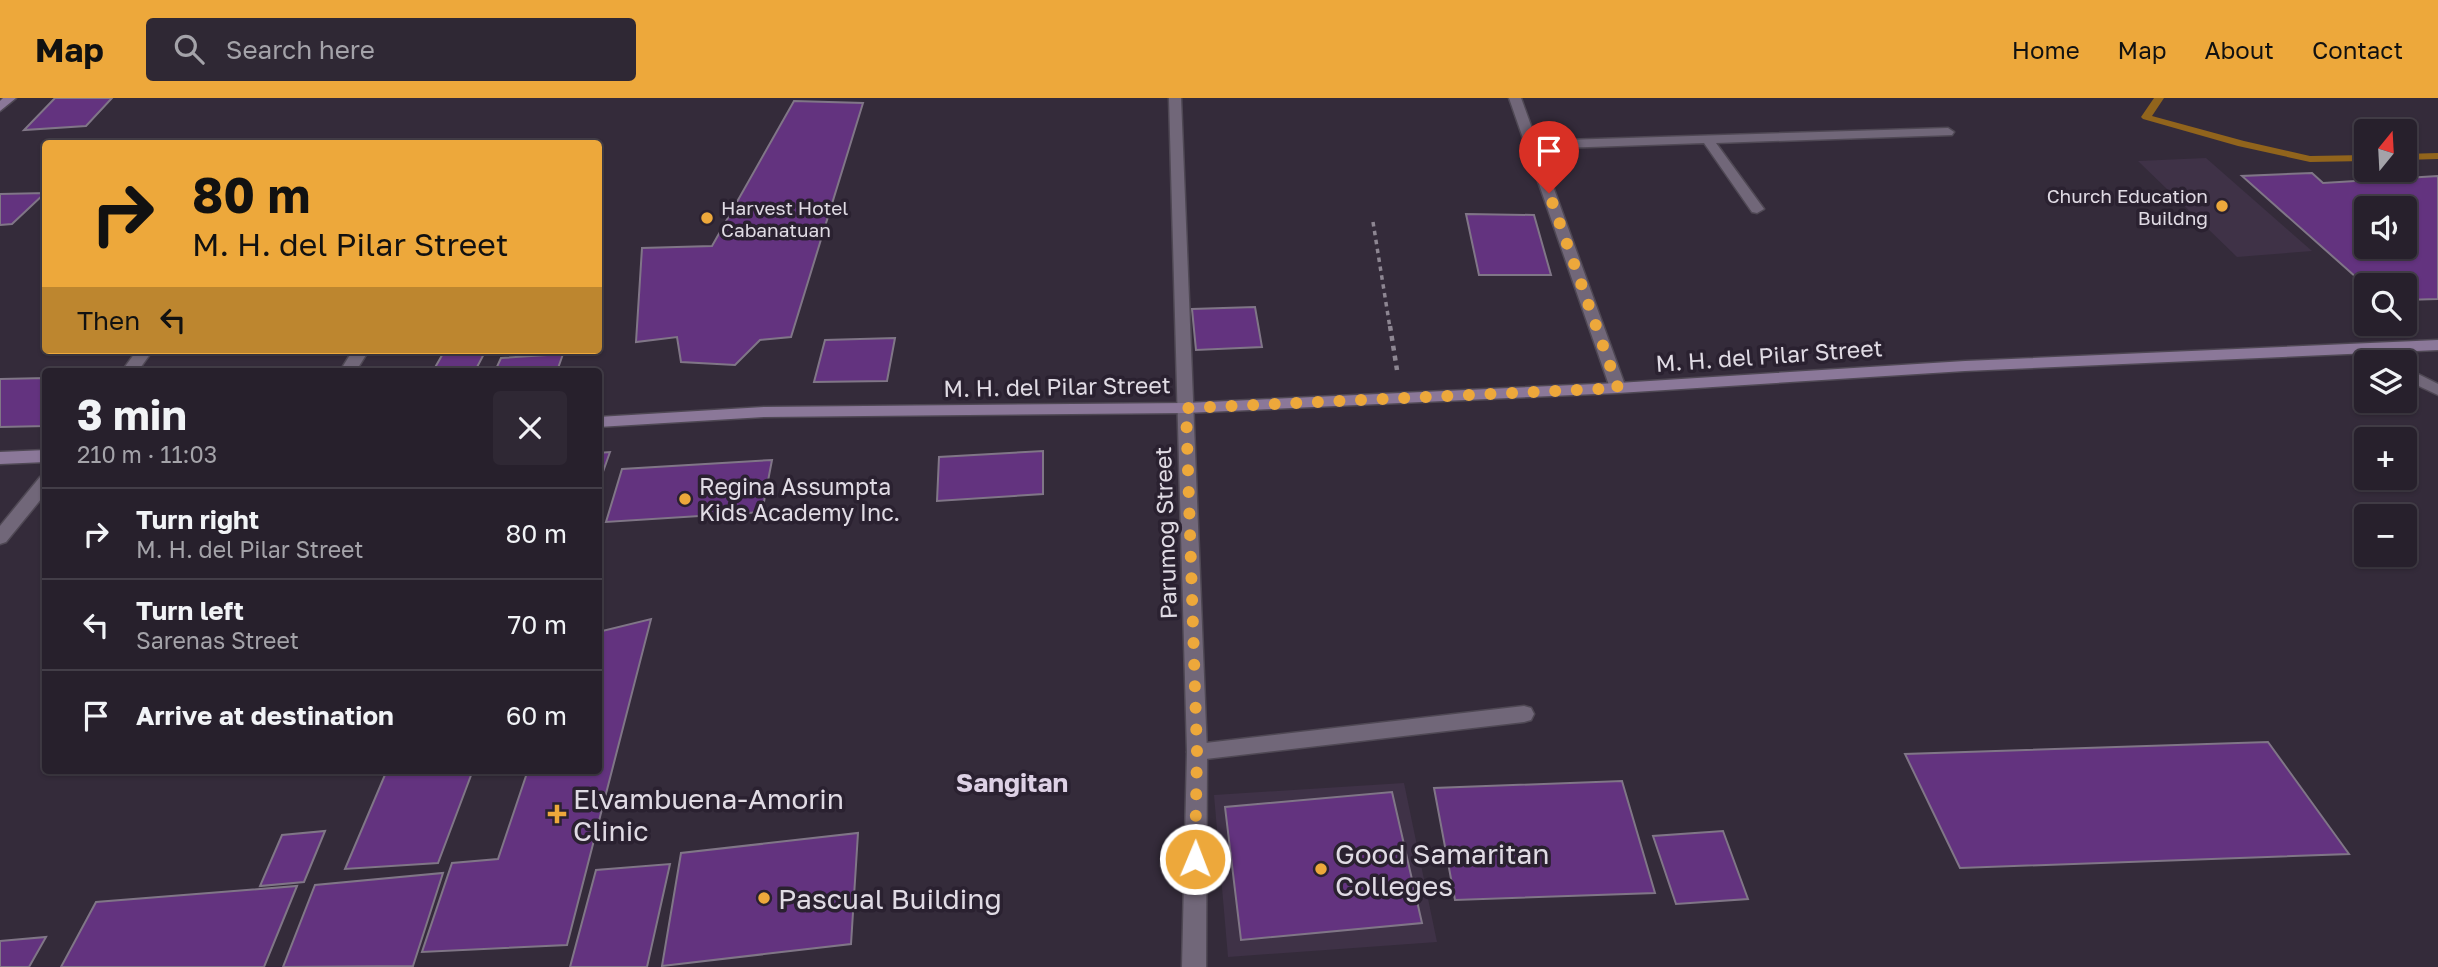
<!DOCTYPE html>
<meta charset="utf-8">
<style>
body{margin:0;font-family:"Golos Text",sans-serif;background:#2f2834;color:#f1f3f6;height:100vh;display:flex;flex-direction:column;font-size:26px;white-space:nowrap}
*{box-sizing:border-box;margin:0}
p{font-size:23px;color:#a4a3a9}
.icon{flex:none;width:38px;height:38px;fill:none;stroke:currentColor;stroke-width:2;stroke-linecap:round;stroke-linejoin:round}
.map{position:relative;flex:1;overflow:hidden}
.panel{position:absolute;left:42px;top:270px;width:560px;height:406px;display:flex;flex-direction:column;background:#27202c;border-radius:7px;box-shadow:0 2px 5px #0004,0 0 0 2px #433e48}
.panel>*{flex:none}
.banner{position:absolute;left:42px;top:42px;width:560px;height:214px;border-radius:7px;box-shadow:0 2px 5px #0004,0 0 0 2px #433e48;background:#eda83b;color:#111;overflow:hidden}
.needle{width:46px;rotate:18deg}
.tools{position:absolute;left:2354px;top:21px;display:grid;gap:14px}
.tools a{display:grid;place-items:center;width:63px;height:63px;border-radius:7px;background:#27202c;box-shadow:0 2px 5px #0004,0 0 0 2px #433e48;font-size:35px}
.pin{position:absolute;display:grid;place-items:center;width:60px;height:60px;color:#fff;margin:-72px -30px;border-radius:50% 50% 50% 0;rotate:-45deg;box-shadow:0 0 7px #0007}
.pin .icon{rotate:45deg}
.me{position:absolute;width:77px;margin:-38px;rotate:1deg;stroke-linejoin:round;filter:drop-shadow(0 0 5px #0008)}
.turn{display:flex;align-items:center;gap:24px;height:147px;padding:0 35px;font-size:32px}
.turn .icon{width:91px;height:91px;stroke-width:2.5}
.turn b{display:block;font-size:49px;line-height:60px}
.then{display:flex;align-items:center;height:66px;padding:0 35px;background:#0003;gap:14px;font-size:26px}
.round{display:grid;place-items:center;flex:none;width:74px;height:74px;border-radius:7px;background:#2f2834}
.overview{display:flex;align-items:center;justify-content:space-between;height:119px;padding:0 35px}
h1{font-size:42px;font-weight:700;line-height:52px}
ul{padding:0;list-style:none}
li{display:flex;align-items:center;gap:21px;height:91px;padding:0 35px;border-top:2px solid #433e48}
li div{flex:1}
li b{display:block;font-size:26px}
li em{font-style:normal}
header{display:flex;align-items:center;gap:42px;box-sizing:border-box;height:98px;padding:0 35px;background:#eda83b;color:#111}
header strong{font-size:33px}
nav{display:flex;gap:38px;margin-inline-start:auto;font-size:24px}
.search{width:490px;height:63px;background:#2f2834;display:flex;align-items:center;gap:18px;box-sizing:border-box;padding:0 24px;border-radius:7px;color:#a4a3a9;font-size:26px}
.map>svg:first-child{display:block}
</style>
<header>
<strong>Map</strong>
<div class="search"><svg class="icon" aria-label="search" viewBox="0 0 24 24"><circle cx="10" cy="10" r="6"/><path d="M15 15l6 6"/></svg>Search here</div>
<nav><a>Home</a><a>Map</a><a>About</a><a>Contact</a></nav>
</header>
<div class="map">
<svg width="2438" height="869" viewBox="0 0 2438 869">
<rect width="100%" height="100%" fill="#342b3a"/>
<g fill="#3f3247">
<polygon points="2206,60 2312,153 2237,159 2138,63"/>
<polygon points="1404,685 1437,844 1228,859 1214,697"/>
</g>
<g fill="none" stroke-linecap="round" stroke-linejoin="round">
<g fill="#91641c" fill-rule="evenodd">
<polygon points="2154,0 2164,0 2152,18 2244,43 2310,58 2366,57 2366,63 2310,64 2238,48 2143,21 2141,19"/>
<polygon points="2438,55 2438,61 2404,62 2404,56"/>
</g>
</g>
<g fill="#63337f" stroke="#807687" stroke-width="2" fill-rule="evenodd">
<polygon points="55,0 112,0 86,28 24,32"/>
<polygon points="794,3 863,5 791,239 760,242 735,267 681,264 677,239 636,244 642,150 712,148"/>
<path d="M2312 75 2323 85 2438 78V201L2404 202V187L2366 188 2242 78ZM2366 110H2404V149H2366Z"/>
<polygon points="45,95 12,126 0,127 0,96"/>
<polygon points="1466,116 1534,117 1551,177 1479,177"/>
<polygon points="1255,209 1262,249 1196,252 1192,211"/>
<polygon points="895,240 887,283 814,284 825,242"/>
<polygon points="445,252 486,252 475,273 433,273"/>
<polygon points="563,256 557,273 495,273 501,260"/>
<polygon points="46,280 46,328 0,329 0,281"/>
<polygon points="1043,353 1043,396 937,403 939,359"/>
<polygon points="610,354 598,388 598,355"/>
<polygon points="772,362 762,414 606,424 622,371"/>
<polygon points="651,521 567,847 422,854 452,765 498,761 528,672 598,672 598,534"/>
<polygon points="2268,644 2349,756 1960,770 1905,656"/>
<polygon points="387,672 473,672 438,765 345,771"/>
<polygon points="1622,683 1655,795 1455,802 1434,690"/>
<polygon points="1392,694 1422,825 1241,842 1225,709"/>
<polygon points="325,733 304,784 260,788 282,737"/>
<polygon points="1723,733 1748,801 1676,806 1653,738"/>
<polygon points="858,735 851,846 662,868 681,755"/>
<polygon points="670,766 647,869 570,869 596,772"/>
<polygon points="443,775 413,868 283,869 315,787"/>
<polygon points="297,788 264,869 61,869 96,804"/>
<polygon points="46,839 29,869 0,869 0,843"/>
</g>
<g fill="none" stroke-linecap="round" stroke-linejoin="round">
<defs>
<g id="lane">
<polygon points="1948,30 1954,34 1952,37 1716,45 1764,111 1757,115 1752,114 1704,45 1532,51 1526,47 1532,43"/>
<path d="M2362 246 2392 261 2395 264C2379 265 2366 263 2354 251Z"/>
<polygon points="137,252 153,252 138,273 122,273"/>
<polygon points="353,252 369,252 356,273 340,273"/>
<polygon points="2404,269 2438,286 2438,297 2404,281"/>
<polygon points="46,377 46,395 6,444 0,446 0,428 40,379"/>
<polygon points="1524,608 1531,610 1534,616 1531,622 1524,624 1197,662 1190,660 1187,654 1190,648 1197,646"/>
</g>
<g id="street">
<polygon points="1169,0 1181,0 1207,654 1206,869 1182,869 1187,654"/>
<polygon points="1509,0 1521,0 1626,290 1624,294 1612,294 1610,290"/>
</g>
<g id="secondary">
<polygon points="3,0 16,0 0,13 0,3"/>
<polygon points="2438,242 2438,252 1965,273 1618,295 1186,315 764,319 598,329 598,319 764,309 1186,305 1618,285 1965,263"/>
<polygon points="46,352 46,364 0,366 0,354"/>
</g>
</defs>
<use href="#lane" stroke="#4f4854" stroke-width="3"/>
<use href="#street" stroke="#4f4854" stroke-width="3"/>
<use href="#secondary" stroke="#4f4854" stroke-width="3"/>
<polyline stroke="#8d8692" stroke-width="3.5" stroke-dasharray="4.5 4.5" stroke-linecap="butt" points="1373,124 1390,230"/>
<polyline stroke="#8d8692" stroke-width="4.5" stroke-dasharray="5 5" stroke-linecap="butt" points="1390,228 1397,272"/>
<use href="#lane" fill="#716779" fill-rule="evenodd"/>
<use href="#street" fill="#716779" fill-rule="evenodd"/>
<use href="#secondary" fill="#8b7899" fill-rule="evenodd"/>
</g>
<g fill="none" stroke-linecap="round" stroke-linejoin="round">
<polyline stroke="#eda83b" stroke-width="12" stroke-dasharray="0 21.6" points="1195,761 1197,654 1186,310 1618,290 1549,95"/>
</g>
<g fill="#eda83b" stroke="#2a2130" stroke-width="2.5">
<circle cx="2222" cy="108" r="7"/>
<circle cx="707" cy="120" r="7"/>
<circle cx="685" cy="401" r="7"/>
<path d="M553.5 705.5h7v7h7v7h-7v7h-7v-7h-7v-7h7z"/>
<circle cx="1321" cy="771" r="7"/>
<circle cx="764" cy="800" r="7"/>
</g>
<g text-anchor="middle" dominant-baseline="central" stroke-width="7" stroke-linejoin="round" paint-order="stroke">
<g font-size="19" fill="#e0dbe4" stroke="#2a2130" text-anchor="end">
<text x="2208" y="97">Church Education<tspan x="2208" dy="22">Buildng</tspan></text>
<text x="721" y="109" text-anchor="start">Harvest Hotel<tspan x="721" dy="22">Cabanatuan</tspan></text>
</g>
<g font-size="23" fill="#e0dbe4" stroke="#2a2130">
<text transform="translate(1769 257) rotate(-4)">M. H. del Pilar Street</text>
<text transform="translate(1057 288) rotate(-1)">M. H. del Pilar Street</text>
<text transform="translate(1165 435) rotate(-92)">Parumog Street</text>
</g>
<g font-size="23" fill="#e0dbe4" stroke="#2a2130" text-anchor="start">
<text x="699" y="388">Regina Assumpta<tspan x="699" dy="26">Kids Academy Inc.</tspan></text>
</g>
<g font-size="26" font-weight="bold" fill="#ddd1e5" stroke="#2a2130">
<text x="1012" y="684">Sangitan</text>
</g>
<g font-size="28" fill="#e0dbe4" stroke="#2a2130" text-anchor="start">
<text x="573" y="700">Elvambuena-Amorin<tspan x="573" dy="32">Clinic</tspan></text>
<text x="1335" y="755">Good Samaritan<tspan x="1335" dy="32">Colleges</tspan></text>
<text x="778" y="800">Pascual Building</text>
</g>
</g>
</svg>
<div class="tools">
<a><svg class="needle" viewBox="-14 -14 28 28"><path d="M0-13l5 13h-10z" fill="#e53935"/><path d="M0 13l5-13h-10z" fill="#a4a3a9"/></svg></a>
<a><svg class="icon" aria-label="sound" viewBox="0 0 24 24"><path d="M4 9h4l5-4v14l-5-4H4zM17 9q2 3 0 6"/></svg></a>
<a><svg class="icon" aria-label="search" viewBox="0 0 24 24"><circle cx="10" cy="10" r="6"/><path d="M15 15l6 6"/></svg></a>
<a><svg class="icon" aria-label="layers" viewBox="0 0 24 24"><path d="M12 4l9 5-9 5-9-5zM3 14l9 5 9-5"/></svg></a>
<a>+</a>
<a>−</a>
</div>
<div class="pin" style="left:1549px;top:95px;background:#d93025"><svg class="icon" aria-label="arrive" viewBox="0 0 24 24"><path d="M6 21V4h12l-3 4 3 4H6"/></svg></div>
<svg class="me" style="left:1195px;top:761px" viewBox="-20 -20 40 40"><circle r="17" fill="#eda83b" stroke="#fff" stroke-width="3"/><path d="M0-11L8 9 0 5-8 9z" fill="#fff"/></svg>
<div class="banner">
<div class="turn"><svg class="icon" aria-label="right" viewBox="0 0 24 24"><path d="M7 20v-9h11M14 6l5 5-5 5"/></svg><div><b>80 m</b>M. H. del Pilar Street</div></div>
<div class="then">Then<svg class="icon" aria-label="left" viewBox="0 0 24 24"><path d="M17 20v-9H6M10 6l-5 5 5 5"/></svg></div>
</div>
<section class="panel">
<div class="overview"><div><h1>3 min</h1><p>210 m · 11:03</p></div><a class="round"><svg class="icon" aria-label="close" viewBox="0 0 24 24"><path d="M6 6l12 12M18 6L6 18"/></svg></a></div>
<ul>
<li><svg class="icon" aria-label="right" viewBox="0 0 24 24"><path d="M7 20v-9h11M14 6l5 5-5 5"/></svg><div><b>Turn right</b><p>M. H. del Pilar Street</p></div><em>80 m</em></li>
<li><svg class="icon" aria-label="left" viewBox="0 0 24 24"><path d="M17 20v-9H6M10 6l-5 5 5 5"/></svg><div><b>Turn left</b><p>Sarenas Street</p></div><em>70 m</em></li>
<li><svg class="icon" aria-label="arrive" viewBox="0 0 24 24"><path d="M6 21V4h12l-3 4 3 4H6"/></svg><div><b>Arrive at destination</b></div><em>60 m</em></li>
</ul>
</section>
</div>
